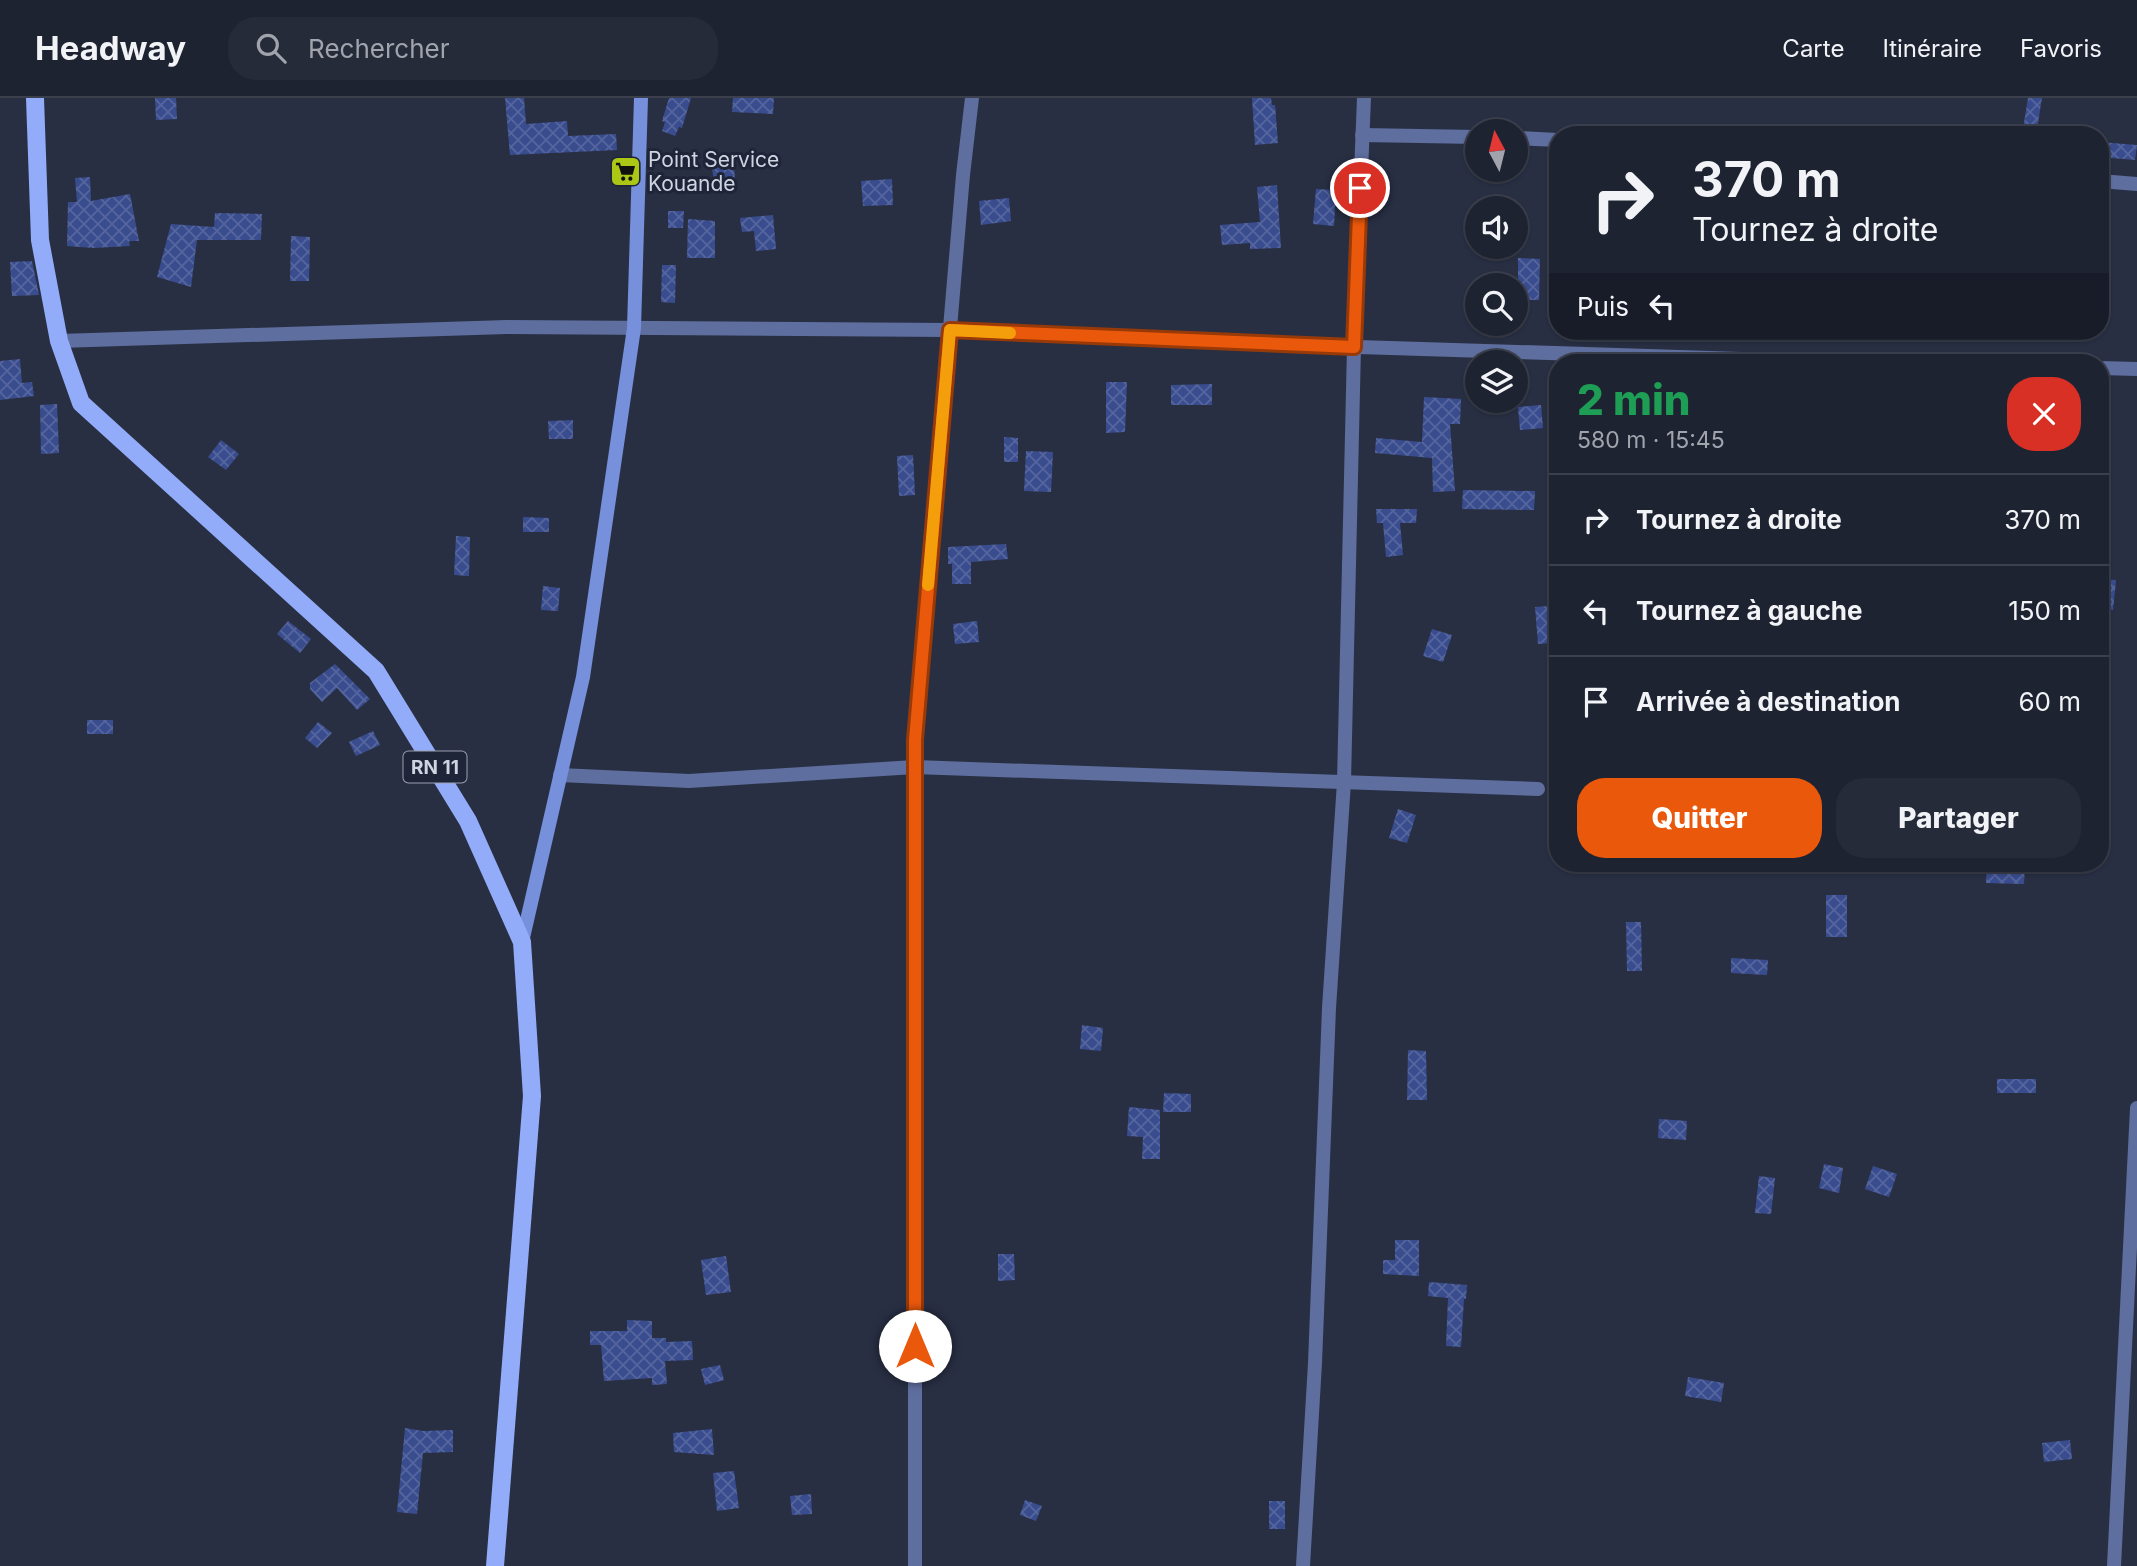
<!DOCTYPE html>
<html lang="fr">
<meta charset="utf-8">
<style>
body{margin:0;font-family:Inter,sans-serif;background:#262b3a;color:#f1f3f6;height:100vh;display:flex;flex-direction:column;font-size:26px;white-space:nowrap}
*{box-sizing:border-box;margin:0}
p{font-size:23px;color:#a1a4ac}
.icon{flex:none;width:38px;height:38px;fill:none;stroke:currentColor;stroke-width:2;stroke-linecap:round;stroke-linejoin:round}
.map{position:relative;flex:1;overflow:hidden}
.panel{position:absolute;left:1549px;top:256px;width:560px;height:518px;display:flex;flex-direction:column;background:#1e2332;border-radius:28px;box-shadow:0 2px 5px #0004,0 0 0 2px #3c404d}
.panel>*{flex:none}
.hud{position:absolute;left:1549px;top:28px;width:560px;height:214px;border-radius:28px;box-shadow:0 2px 5px #0004,0 0 0 2px #3c404d;background:#1e2332;color:#f1f3f6;overflow:hidden}
.needle{width:46px;rotate:353deg}
.fabs{position:absolute;left:1465px;top:21px;display:grid;gap:14px}
.fabs a{display:grid;place-items:center;width:63px;height:63px;border-radius:50%;background:#1e2332;box-shadow:0 2px 5px #0004,0 0 0 2px #3c404d;font-size:35px}
.pin{position:absolute;display:grid;place-items:center;width:60px;height:60px;color:#fff;margin:-30px;border:4px solid #fff;border-radius:50%;box-shadow:0 2px 7px #0007}
.me{position:absolute;width:77px;margin:-38px;rotate:0deg;stroke-linejoin:round;filter:drop-shadow(0 0 5px #0008)}
.turn{display:flex;align-items:center;gap:24px;height:147px;padding:0 28px;font-size:32px}
.turn .icon{width:91px;height:91px;stroke-width:2.5}
.turn b{display:block;font-size:49px;line-height:60px}
.then{display:flex;align-items:center;height:66px;padding:0 28px;background:#0003;gap:14px;font-size:26px}
.round{display:grid;place-items:center;flex:none;width:74px;height:74px;border-radius:28px;background:#262b3a}
.headline{display:flex;align-items:center;justify-content:space-between;height:119px;padding:0 28px}
h1{font-size:42px;font-weight:800;line-height:52px;color:#1e9e55}
.button{display:flex;gap:14px;margin-top:auto;padding:14px 28px}
.button a{flex:1;height:80px;border-radius:28px;background:#ea580c;color:#fff;font-size:28px;font-weight:800;line-height:80px;text-align:center}
.button a+a{background:#262b3a;color:#f1f3f6}
ul{padding:0;list-style:none}
li{display:flex;align-items:center;gap:21px;height:91px;padding:0 28px;border-top:2px solid #3c404d}
li div{flex:1}
li b{display:block;font-size:26px}
li em{font-style:normal}
header{display:flex;align-items:center;gap:42px;box-sizing:border-box;height:98px;padding:0 35px;background:#1e2332;border-bottom:2px solid #3c404d}
header strong{font-size:33px}
nav{display:flex;gap:38px;margin-inline-start:auto;font-size:24px}
.search{width:490px;height:63px;background:#262b3a;display:flex;align-items:center;gap:18px;box-sizing:border-box;padding:0 24px;border-radius:28px;color:#a1a4ac;font-size:26px}
.map>svg:first-child{display:block}
</style>
<header>
<strong>Headway</strong>
<div class="search"><svg class="icon" aria-label="search" viewBox="0 0 24 24"><circle cx="10" cy="10" r="6"/><path d="M15 15l6 6"/></svg>Rechercher</div>
<nav><a>Carte</a><a>Itinéraire</a><a>Favoris</a></nav>
</header>
<div class="map">
<svg width="2137" height="1468" viewBox="0 0 2137 1468">
<defs>
<pattern id="building-cross-hatch" width="8" height="8" patternUnits="userSpaceOnUse" patternTransform="scale(1.75)"><rect width="8" height="8" fill="#394c8e"/><path d="M0 0l8 8M0 8l8-8" fill="none" stroke="#55659e"/></pattern>
</defs>
<rect width="100%" height="100%" fill="#282f43"/>
<g fill="url(#building-cross-hatch)">
<polygon points="155,0 176,0 177,21 156,22"/>
<polygon points="505,0 524,0 526,26 567,23 568,38 616,36 617,52 510,57"/>
<polygon points="669,0 691,0 682,30 679,29 675,38 662,33 665,24 662,23"/>
<polygon points="733,0 774,0 773,16 732,14"/>
<polygon points="1252,0 1271,0 1272,7 1275,7 1278,45 1255,47"/>
<polygon points="2028,0 2042,0 2036,37 2022,37"/>
<polygon points="2100,44 2137,47 2135,62 2100,59"/>
<polygon points="734,67 735,83 714,85 712,69"/>
<polygon points="90,79 91,103 130,96 139,143 129,143 130,148 93,150 67,148 68,104 77,104 75,80"/>
<polygon points="892,81 893,107 863,108 861,83"/>
<polygon points="1277,87 1281,150 1250,151 1250,145 1222,147 1220,127 1260,124 1257,89"/>
<polygon points="1316,91 1336,92 1334,128 1313,126"/>
<polygon points="1009,100 1011,123 981,127 979,103"/>
<polygon points="668,113 684,113 683,130 668,130"/>
<polygon points="215,115 262,116 261,142 197,142 191,189 157,179 171,126 214,129"/>
<polygon points="773,117 776,151 756,153 754,133 742,134 740,120"/>
<polygon points="688,121 715,123 715,160 687,160"/>
<polygon points="291,138 310,139 309,183 290,183"/>
<polygon points="1518,160 1540,161 1539,202 1518,202"/>
<polygon points="32,163 39,197 12,198 10,164"/>
<polygon points="662,167 676,167 675,205 661,204"/>
<polygon points="20,261 22,285 32,284 34,298 0,302 0,263"/>
<polygon points="1106,284 1127,284 1125,334 1106,335"/>
<polygon points="1212,286 1212,307 1171,307 1171,287"/>
<polygon points="1424,299 1461,301 1460,326 1450,326 1455,393 1433,394 1432,360 1375,355 1376,340 1422,344"/>
<polygon points="57,306 59,355 41,356 40,307"/>
<polygon points="1541,307 1543,330 1520,332 1518,309"/>
<polygon points="573,322 573,341 549,341 548,323"/>
<polygon points="1004,339 1018,340 1018,364 1004,364"/>
<polygon points="221,342 239,356 226,372 208,359"/>
<polygon points="1026,353 1053,354 1051,394 1024,393"/>
<polygon points="913,357 915,397 899,398 897,358"/>
<polygon points="1463,392 1535,393 1534,412 1462,411"/>
<polygon points="1376,411 1417,411 1416,425 1400,425 1403,457 1386,459 1383,425 1377,425"/>
<polygon points="523,419 549,420 549,434 523,434"/>
<polygon points="456,438 470,439 469,478 454,477"/>
<polygon points="1006,446 1008,461 971,464 971,486 952,486 952,466 948,466 948,449"/>
<polygon points="2100,481 2116,482 2113,512 2100,511"/>
<polygon points="543,488 560,490 558,513 541,512"/>
<polygon points="1549,508 1552,545 1538,546 1535,509"/>
<polygon points="288,523 311,541 300,555 277,536"/>
<polygon points="977,523 979,544 955,546 953,526"/>
<polygon points="1432,531 1452,537 1443,564 1423,558"/>
<polygon points="335,566 370,601 357,612 337,590 322,604 310,591 310,585"/>
<rect x="87" y="622" width="26" height="14"/>
<polygon points="318,624 332,635 317,650 305,640"/>
<polygon points="373,633 380,647 356,658 349,644"/>
<polygon points="1398,711 1416,717 1407,745 1389,740"/>
<polygon points="1987,765 2025,766 2024,786 1986,785"/>
<rect x="1826" y="797" width="21" height="42"/>
<polygon points="1626,824 1641,824 1642,873 1627,873"/>
<polygon points="1731,860 1768,862 1767,877 1731,875"/>
<polygon points="1082,927 1103,930 1101,953 1080,951"/>
<polygon points="1408,952 1426,953 1427,1002 1407,1002"/>
<rect x="1997" y="981" width="39" height="14"/>
<polygon points="1164,995 1191,996 1191,1014 1163,1014"/>
<polygon points="1129,1009 1160,1012 1160,1061 1142,1061 1143,1039 1127,1038"/>
<polygon points="1659,1021 1687,1023 1686,1042 1658,1040"/>
<polygon points="1824,1066 1843,1070 1839,1095 1819,1090"/>
<polygon points="1873,1068 1897,1076 1889,1099 1865,1091"/>
<polygon points="1759,1078 1775,1080 1771,1116 1755,1115"/>
<polygon points="1395,1142 1419,1142 1419,1178 1383,1176 1383,1162 1395,1162"/>
<polygon points="998,1156 1014,1156 1015,1182 998,1183"/>
<polygon points="726,1158 731,1194 706,1197 701,1162"/>
<polygon points="1429,1184 1467,1187 1466,1201 1464,1201 1461,1249 1446,1248 1448,1200 1428,1198"/>
<polygon points="627,1222 652,1223 652,1240 666,1240 666,1244 692,1243 693,1262 665,1263 667,1286 652,1287 652,1280 604,1283 601,1247 590,1247 590,1233 627,1233"/>
<polygon points="720,1267 724,1282 705,1287 701,1271"/>
<polygon points="1688,1279 1724,1285 1721,1304 1685,1298"/>
<polygon points="405,1330 423,1333 453,1332 453,1354 423,1355 417,1416 397,1414"/>
<polygon points="712,1331 714,1357 674,1354 673,1335"/>
<polygon points="2070,1342 2072,1361 2044,1364 2042,1345"/>
<polygon points="734,1373 739,1410 717,1413 713,1375"/>
<polygon points="811,1396 812,1416 792,1417 790,1398"/>
<polygon points="1025,1402 1042,1408 1036,1423 1020,1417"/>
<rect x="1269" y="1403" width="16" height="28"/>
</g>
<g fill="none" stroke-linecap="round" stroke-linejoin="round">
<g stroke="#5e6e9e" stroke-width="14">
<polyline points="1362,37 1477,39"/>
<polyline points="1516,40 1558,42"/>
<polyline points="2100,83 2137,86"/>
<polyline points="59,243 507,229 950,232 1233,245 1839,264"/>
<polyline points="2100,270 2137,271"/>
<polyline points="560,677 689,683 915,669 1538,691"/>
<polyline points="915,1468 915,642 963,77 972,0"/>
<polyline points="1303,1468 1315,1265 1329,910 1344,684 1354,249 1364,0"/>
<polyline points="2114,1468 2137,1010"/>
</g>
<polyline stroke="#7790dc" stroke-width="14" points="522,844 583,579 634,230 641,0"/>
<polyline stroke="#92acfa" stroke-width="18" points="35,0 40,142 59,243 81,305 376,573 468,723 522,844 532,998 495,1468"/>
</g>
<g fill="none" stroke-linecap="round" stroke-linejoin="round">
<defs>
<polyline id="route" points="915,1248 915,642 950,232 1354,249 1360,90"/>
</defs>
<use href="#route" stroke="#983908" stroke-width="18"/>
<use href="#route" stroke="#ea580c" stroke-width="12"/>
<polyline stroke="#f59e0b" stroke-width="12" points="928,487 950,232 1010,235"/>
</g>
<defs>
<symbol id="supermarket-square" viewBox="-11 -11 22 22"><rect x="-9" y="-9" width="18" height="18" rx="4" fill="#abc615" stroke="#1f2539"/><path d="M-6-5.5h2.5l.6 2H6L4.5 2H-2.5L-4.4-4H-6ZM-1.5 3.2a1.3 1.3 0 1 0 .1 0ZM3 3.2a1.3 1.3 0 1 0 .1 0Z" fill="#111"/></symbol>
</defs>
<g fill-rule="evenodd">
<use href="#supermarket-square" x="608" y="56" width="35" height="35"/>
</g>
<g text-anchor="middle" dominant-baseline="central" stroke-width="6" stroke-linejoin="round" paint-order="stroke">
<rect fill="#1f2539" stroke="#9aa0af" stroke-width="2" x="403.5" y="653.5" width="63" height="31" rx="5"/>
<g font-size="19" font-weight="bold" fill="#cfd4e1">
<text x="435" y="669">RN 11</text>
</g>
<g font-size="21" fill="#cfd4e1" stroke="#1f2539" text-anchor="start">
<text x="648" y="61">Point Service<tspan x="648" dy="24">Kouande</tspan></text>
</g>
</g>
</svg>
<div class="fabs">
<a><svg class="needle" viewBox="-14 -14 28 28"><path d="M0-13l5 13h-10z" fill="#e53935"/><path d="M0 13l5-13h-10z" fill="#a1a4ac"/></svg></a>
<a><svg class="icon" aria-label="sound" viewBox="0 0 24 24"><path d="M4 9h4l5-4v14l-5-4H4zM17 9q2 3 0 6"/></svg></a>
<a><svg class="icon" aria-label="search" viewBox="0 0 24 24"><circle cx="10" cy="10" r="6"/><path d="M15 15l6 6"/></svg></a>
<a><svg class="icon" aria-label="layers" viewBox="0 0 24 24"><path d="M12 4l9 5-9 5-9-5zM3 14l9 5 9-5"/></svg></a>
</div>
<div class="pin" style="left:1360px;top:90px;background:#d93025"><svg class="icon" aria-label="arrive" viewBox="0 0 24 24"><path d="M6 21V4h12l-3 4 3 4H6"/></svg></div>
<svg class="me" style="left:915px;top:1248px" viewBox="-20 -20 40 40"><circle r="19" fill="#fff"/><path d="M0-13L10 11 0 6-10 11z" fill="#ea580c"/></svg>
<div class="hud">
<div class="turn"><svg class="icon" aria-label="right" viewBox="0 0 24 24"><path d="M7 20v-9h11M14 6l5 5-5 5"/></svg><div><b>370 m</b>Tournez à droite</div></div>
<div class="then">Puis<svg class="icon" aria-label="left" viewBox="0 0 24 24"><path d="M17 20v-9H6M10 6l-5 5 5 5"/></svg></div>
</div>
<section class="panel">
<div class="headline"><div><h1>2 min</h1><p>580 m · 15:45</p></div><a class="round" style="background:#d93025;color:#fff"><svg class="icon" aria-label="close" viewBox="0 0 24 24"><path d="M6 6l12 12M18 6L6 18"/></svg></a></div>
<ul>
<li><svg class="icon" aria-label="right" viewBox="0 0 24 24"><path d="M7 20v-9h11M14 6l5 5-5 5"/></svg><div><b>Tournez à droite</b></div><em>370 m</em></li>
<li><svg class="icon" aria-label="left" viewBox="0 0 24 24"><path d="M17 20v-9H6M10 6l-5 5 5 5"/></svg><div><b>Tournez à gauche</b></div><em>150 m</em></li>
<li><svg class="icon" aria-label="arrive" viewBox="0 0 24 24"><path d="M6 21V4h12l-3 4 3 4H6"/></svg><div><b>Arrivée à destination</b></div><em>60 m</em></li>
</ul>
<div class="button"><a>Quitter</a><a>Partager</a></div>
</section>
</div>
